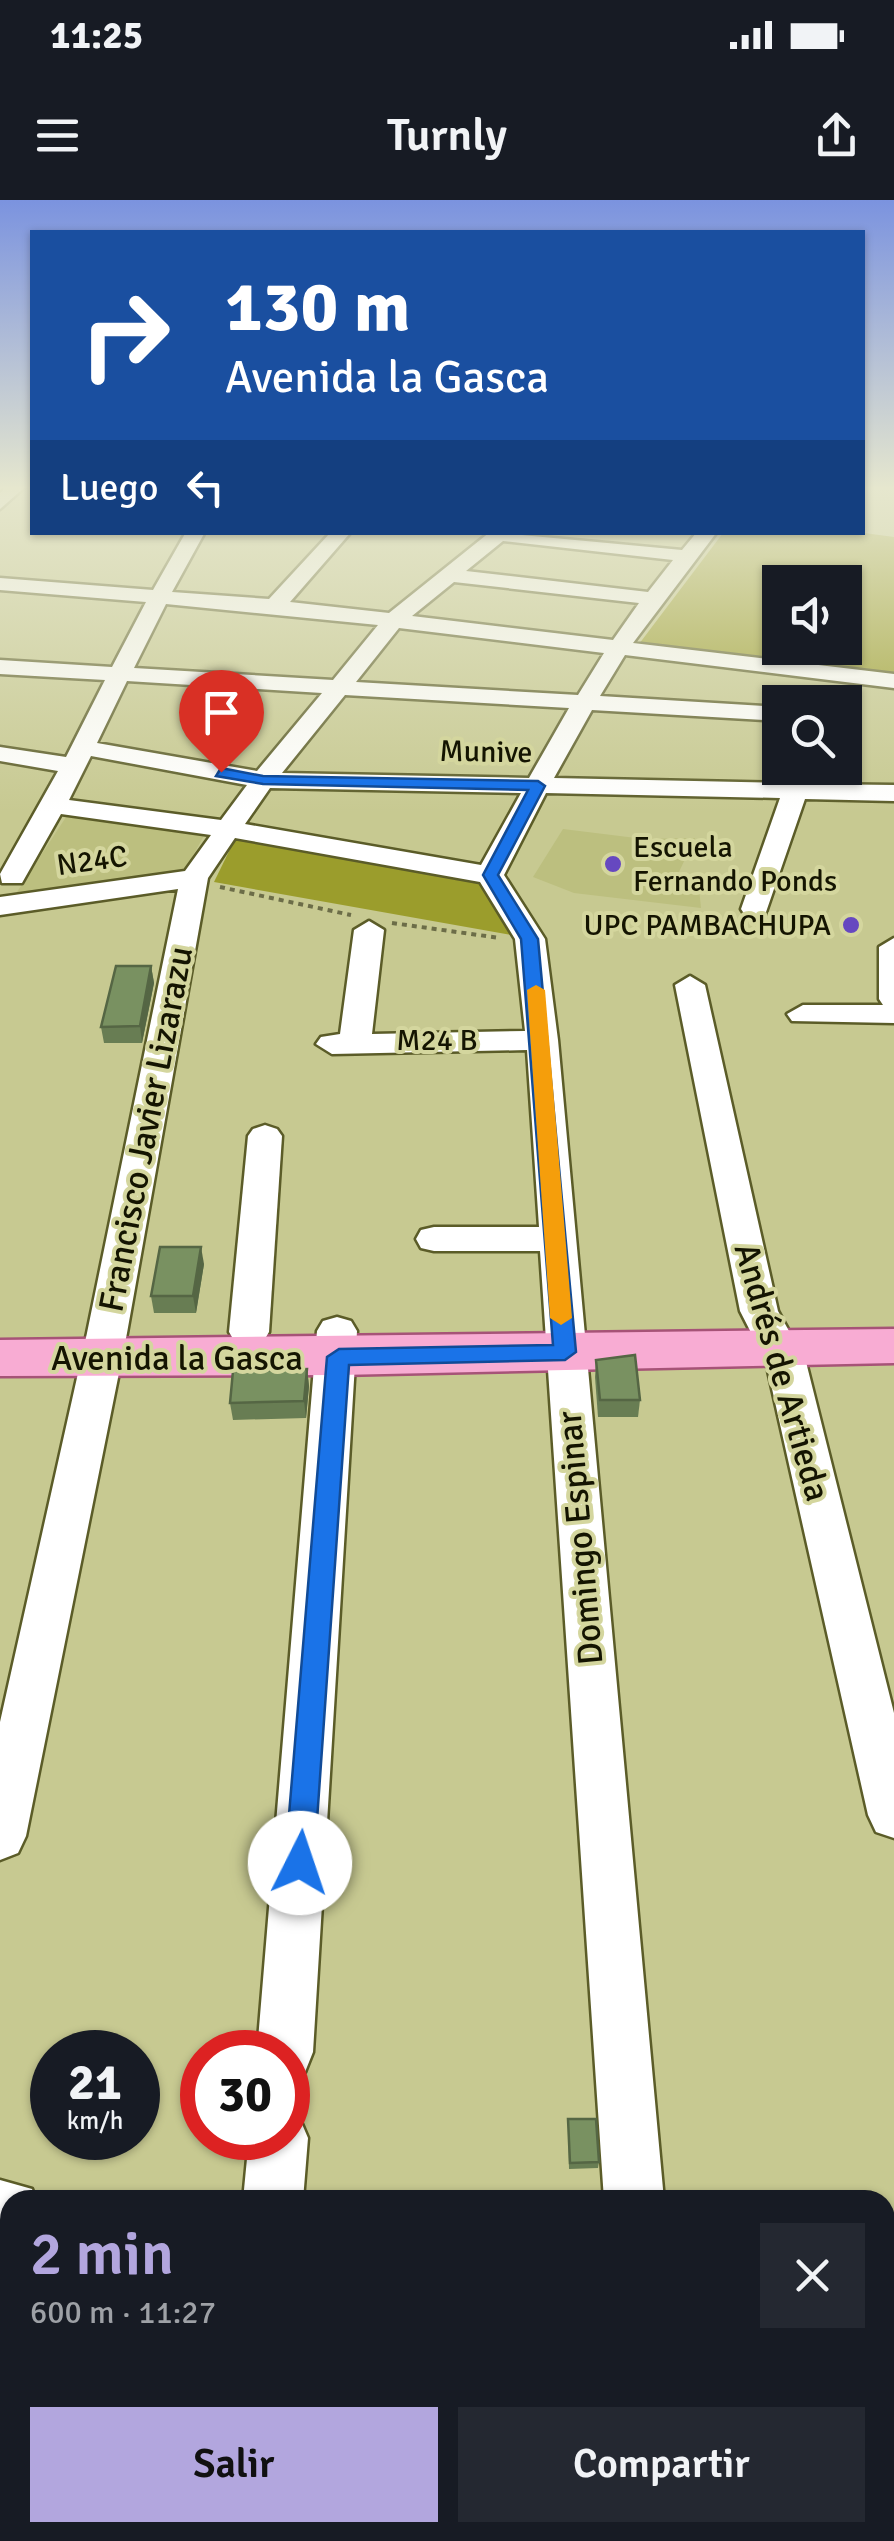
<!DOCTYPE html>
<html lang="es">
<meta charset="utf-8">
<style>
body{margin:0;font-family:Signika,sans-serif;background:#242831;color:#f1f3f6;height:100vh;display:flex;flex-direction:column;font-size:38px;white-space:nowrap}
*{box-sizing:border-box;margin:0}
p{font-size:32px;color:#9ea1a6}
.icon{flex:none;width:55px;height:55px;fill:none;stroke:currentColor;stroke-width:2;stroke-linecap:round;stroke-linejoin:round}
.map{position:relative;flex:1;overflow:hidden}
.panel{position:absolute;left:0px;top:1990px;width:895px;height:352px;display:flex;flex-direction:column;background:#171b24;border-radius:30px 30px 0 0;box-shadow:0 2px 8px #0004}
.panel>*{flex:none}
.top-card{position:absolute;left:30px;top:30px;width:835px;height:305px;border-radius:0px;box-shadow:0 2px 8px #0004;background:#1a4fa0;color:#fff;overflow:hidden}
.fabs{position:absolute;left:762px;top:365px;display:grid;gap:20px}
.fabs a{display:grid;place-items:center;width:100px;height:100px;border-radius:0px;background:#171b24;box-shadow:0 2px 8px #0004;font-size:50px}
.speed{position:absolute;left:30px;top:1830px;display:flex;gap:20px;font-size:50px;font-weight:700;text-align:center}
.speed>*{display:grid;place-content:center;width:130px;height:130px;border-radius:50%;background:#171b24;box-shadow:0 2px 8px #0004;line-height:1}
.speed small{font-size:25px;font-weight:400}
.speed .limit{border:15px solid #d22;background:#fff;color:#111}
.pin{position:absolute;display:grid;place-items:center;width:85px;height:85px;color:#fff;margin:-102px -42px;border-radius:50% 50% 50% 0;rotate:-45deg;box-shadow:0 0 10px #0007}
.pin .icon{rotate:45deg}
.me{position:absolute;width:110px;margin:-55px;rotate:4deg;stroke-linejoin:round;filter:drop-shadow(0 0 8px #0008)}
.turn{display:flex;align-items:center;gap:35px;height:210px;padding:0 30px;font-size:45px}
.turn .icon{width:130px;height:130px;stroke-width:2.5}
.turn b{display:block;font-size:70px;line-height:85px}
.then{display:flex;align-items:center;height:95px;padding:0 30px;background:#0003;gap:20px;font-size:38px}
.round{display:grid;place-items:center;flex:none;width:105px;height:105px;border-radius:0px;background:#242831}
.overview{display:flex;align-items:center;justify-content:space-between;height:170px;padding:0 30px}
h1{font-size:60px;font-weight:600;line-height:75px;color:#b2a6de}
.primary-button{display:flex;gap:20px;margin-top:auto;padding:20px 30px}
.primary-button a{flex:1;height:115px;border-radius:0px;background:#b2a6de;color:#111;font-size:40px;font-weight:600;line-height:115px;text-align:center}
.primary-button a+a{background:#242831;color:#f1f3f6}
.status{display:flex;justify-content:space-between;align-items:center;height:70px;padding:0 50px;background:#171b24;direction:ltr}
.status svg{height:28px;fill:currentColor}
header{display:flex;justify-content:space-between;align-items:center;height:130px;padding:0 30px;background:#171b24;font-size:45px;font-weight:600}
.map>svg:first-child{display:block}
</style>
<div class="status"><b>11:25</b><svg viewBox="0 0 49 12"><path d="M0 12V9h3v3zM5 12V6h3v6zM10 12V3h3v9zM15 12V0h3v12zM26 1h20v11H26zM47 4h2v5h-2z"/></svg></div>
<header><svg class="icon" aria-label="menu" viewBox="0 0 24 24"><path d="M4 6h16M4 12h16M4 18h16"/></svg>Turnly<svg class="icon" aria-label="share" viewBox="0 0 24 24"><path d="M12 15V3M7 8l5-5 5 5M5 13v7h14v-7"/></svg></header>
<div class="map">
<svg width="894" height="2341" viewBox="0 0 894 2341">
<rect width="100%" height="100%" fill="#c7c991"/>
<g fill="#bcbf7f">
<polygon points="68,614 207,630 184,672 77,689 17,692"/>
<polygon points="563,629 644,639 695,638 678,674 699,688 701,708 574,693 533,677"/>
<polygon points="0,2059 10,2061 10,2332 621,2332 621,2341 0,2341"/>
</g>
<g fill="#9b9d2c" fill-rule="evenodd">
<path d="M857 332 894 337V474L639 444 723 333ZM780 382H845V448H780Z"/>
<polygon points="235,639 481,683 511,735 214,682"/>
</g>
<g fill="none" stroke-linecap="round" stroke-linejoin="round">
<defs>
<g id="minor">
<polygon points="7,286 26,286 0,309 0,293"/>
<path d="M186 332H205L172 392 269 399 331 332H351L290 402 389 413 490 332 682 350 697 332H717L633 443 894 474V488L625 455 600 496 780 507V521L592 510 554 578 785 583 792 568H812L810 584 894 585V601L805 599 765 715H745L741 709 780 598 546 593 504 675 545 739 558 840 664 2000H604L540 1051H434L421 1048 416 1039 421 1030 434 1027H539L527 850 332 854 316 844 321 837 340 834 354 730 369 721 384 730 372 834 525 831 515 739 480 682 235 638 208 678 127 1133 26 1636 18 1653 0 1660V1522L87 1133 178 689 0 715V697L185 671 211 635 61 614 22 683H2L0 674 58 571 0 561V547L66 557 105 480 0 474V460L112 467 146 402 0 390V378L153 390ZM503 341 673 360 648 392 466 371ZM454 382 639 403 613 440 412 416ZM166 404 378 425 333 480 134 468ZM399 428 604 453 578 495 356 482ZM127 481 322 493 257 571 97 543ZM345 495 569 508 529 578 282 573ZM91 556 247 585 221 620 69 600ZM270 588 521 593 481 665 245 624Z"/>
<polygon points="894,738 894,823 792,821 787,814 803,805 883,805 879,799 879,747"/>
<polygon points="690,776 705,785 778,1111 806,1162 894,1513 894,1638 876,1632 868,1615 766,1162 740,1111 675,785"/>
<polygon points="265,925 277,929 282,936 269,1132 263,1142 249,1146 235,1142 229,1132 248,936 253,929"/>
<polygon points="337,1117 351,1121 357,1131 313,1852 305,1872 288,1879 288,1852 257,1852 317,1131 323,1121"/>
<polygon points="288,1912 299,1917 308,1938 303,2000 243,2000 249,1938 288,1938"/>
<polygon points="0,1980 32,1989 36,2000 10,2000 10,2041 0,2040"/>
<rect x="885" y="2078" width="9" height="64"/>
<polygon points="631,2332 699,2332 701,2341 631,2341"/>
</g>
<polygon id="major" points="894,1129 894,1163 339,1175 0,1176 0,1140"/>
</defs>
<use href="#minor" stroke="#5b5c28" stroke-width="5"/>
<use href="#major" stroke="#a65377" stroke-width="5"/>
<g stroke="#6c6d48" stroke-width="4" stroke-dasharray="5 5" stroke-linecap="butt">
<polyline points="220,687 351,715"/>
<polyline points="392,723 500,738"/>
</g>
<use href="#minor" fill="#fff" fill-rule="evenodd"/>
<use href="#major" fill="#f8acd3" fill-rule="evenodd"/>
</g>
<g fill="#687d53">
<polygon points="151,766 154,783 142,843 104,843 101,827"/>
<polygon points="204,1064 196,1113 154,1113 151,1096"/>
<polygon points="596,1160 640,1200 638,1217 598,1217 595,1177"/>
<polygon points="307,1169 309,1186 306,1218 233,1220 230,1203"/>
<polygon points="568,1919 599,1962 598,1968 569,1969"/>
<polygon points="748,2332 821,2332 823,2341 747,2341 746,2335"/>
</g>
<g fill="#564">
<polygon points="151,766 154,783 142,843 140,826"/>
<polygon points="201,1047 204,1064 196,1113 193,1096"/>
<polygon points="307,1169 309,1186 306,1218 304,1201"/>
</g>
<g fill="#799161" stroke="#564" stroke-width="2.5">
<polygon points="116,766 151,766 140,826 101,827"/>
<polygon points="160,1047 201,1047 193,1096 151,1096"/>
<polygon points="635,1155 640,1200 600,1200 596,1160"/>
<polygon points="307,1169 304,1201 230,1203 233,1171"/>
<polygon points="568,1919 596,1919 599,1962 570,1963"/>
<polygon points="753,2332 821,2332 823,2341 754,2341"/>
</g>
<linearGradient id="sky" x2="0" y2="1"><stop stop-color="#7b93df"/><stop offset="0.47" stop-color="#e6e7ce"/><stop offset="1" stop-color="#e6e7ce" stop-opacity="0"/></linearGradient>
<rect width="894" height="613" fill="url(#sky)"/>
<polygon fill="#1a73e8" stroke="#114b97" stroke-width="2.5" points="221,568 263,576 538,581 545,586 498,675 538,739 576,1152 565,1160 349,1165 314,1663 310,1673 300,1677 289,1673 285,1663 327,1157 339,1149 553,1145 521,739 483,675 528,590 263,584 216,576"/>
<polygon fill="#f59e0b" points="536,785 545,790 572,1118 561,1125 550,1118 527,790"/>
<g fill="#6648c0" stroke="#d4d69e" stroke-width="4">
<circle cx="613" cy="664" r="10"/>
<circle cx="851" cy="725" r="10"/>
</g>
<g text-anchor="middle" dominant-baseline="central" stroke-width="8" stroke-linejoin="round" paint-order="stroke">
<g font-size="30" fill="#141401" stroke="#d4d69e">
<text transform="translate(486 552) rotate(1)">Munive</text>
<text transform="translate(92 661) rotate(-8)">N24C</text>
<text x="437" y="840">M24 B</text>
</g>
<g font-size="30" fill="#141401" stroke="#d4d69e" text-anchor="start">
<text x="633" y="647">Escuela<tspan x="633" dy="34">Fernando Ponds</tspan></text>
<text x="831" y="725" text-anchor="end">UPC PAMBACHUPA</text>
</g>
<g font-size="35" fill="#141401" stroke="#d4d69e">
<text transform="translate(146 929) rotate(-79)">Francisco Javier Lizarazu</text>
<text x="177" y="1158">Avenida la Gasca</text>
<text transform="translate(782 1172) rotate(74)">Andrés de Artieda</text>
<text transform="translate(580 1338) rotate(-95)">Domingo Espinar</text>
</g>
</g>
</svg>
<div class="fabs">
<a><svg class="icon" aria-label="sound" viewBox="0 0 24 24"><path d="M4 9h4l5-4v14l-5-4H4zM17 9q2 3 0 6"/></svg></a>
<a><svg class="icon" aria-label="search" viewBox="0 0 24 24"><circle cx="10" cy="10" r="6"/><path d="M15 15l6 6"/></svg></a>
</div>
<div class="speed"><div>21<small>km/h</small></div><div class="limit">30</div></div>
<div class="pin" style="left:221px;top:572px;background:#d93025"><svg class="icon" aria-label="arrive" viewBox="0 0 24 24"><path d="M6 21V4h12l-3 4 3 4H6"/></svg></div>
<svg class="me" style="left:300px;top:1663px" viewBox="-20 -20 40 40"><circle r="19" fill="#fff"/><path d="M0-13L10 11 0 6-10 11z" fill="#1a73e8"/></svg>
<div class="top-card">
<div class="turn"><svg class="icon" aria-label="right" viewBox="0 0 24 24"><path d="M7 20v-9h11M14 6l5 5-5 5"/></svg><div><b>130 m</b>Avenida la Gasca</div></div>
<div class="then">Luego<svg class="icon" aria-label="left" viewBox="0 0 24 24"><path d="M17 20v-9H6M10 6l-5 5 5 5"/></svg></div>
</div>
<section class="panel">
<div class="overview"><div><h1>2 min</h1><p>600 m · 11:27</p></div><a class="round"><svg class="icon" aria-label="close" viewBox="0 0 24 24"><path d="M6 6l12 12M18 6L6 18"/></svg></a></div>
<div class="primary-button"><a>Salir</a><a>Compartir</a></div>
</section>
</div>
